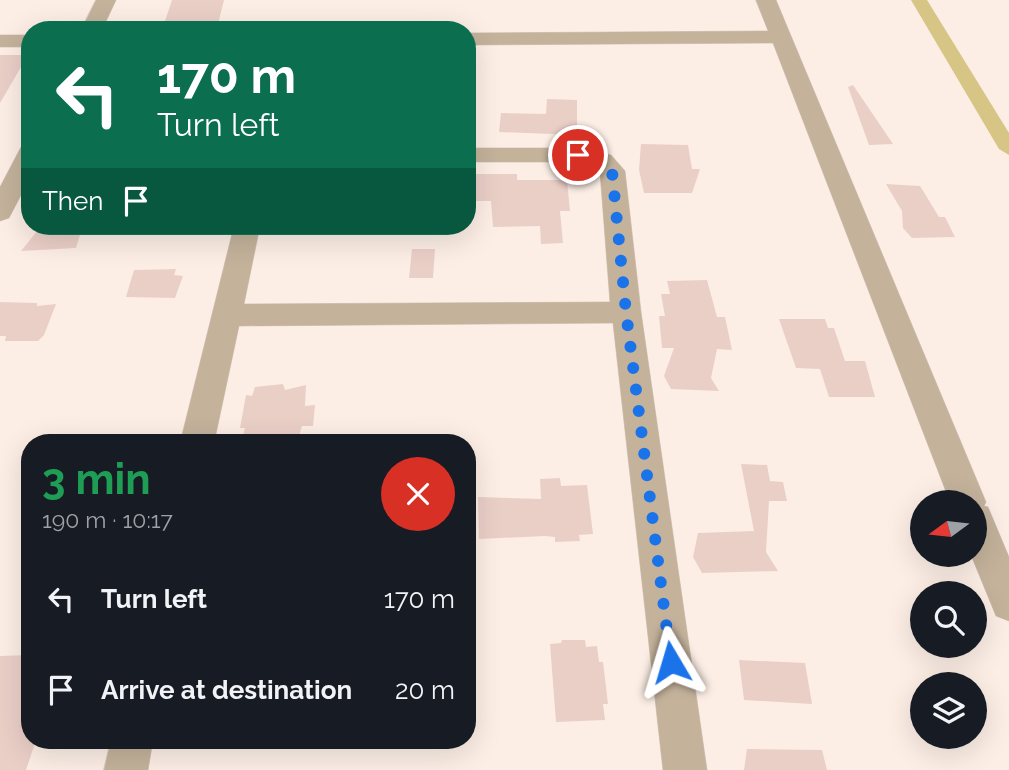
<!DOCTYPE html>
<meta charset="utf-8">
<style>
body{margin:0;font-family:Raleway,sans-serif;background:#20242c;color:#f1f3f6;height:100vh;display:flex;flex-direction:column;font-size:26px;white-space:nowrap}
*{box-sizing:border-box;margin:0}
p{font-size:23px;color:#9ea1a6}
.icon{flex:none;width:38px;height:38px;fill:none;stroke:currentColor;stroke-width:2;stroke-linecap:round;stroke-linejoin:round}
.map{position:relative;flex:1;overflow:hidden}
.panel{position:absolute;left:21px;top:434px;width:455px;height:315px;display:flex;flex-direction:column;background:#171b24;border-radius:28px;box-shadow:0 7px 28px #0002}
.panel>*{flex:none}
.guide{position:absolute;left:21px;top:21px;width:455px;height:214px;border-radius:28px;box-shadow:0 7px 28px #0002;background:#0b6e4f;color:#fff;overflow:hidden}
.needle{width:46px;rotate:255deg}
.buttons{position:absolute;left:910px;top:490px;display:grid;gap:14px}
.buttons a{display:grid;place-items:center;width:77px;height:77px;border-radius:50%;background:#171b24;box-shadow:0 7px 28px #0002;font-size:35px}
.pin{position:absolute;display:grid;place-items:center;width:60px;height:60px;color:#fff;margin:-30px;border:4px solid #fff;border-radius:50%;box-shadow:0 2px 7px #0007}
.me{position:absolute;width:77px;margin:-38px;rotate:353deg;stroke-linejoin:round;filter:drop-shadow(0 0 5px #0008)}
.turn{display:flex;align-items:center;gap:24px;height:147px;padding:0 21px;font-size:32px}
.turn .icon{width:91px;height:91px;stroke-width:2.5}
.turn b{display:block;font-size:49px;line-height:60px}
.then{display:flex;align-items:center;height:66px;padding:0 21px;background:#0003;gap:14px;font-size:26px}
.round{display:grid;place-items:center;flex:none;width:74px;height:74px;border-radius:37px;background:#20242c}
.head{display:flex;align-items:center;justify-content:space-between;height:119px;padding:0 21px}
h1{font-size:42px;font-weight:700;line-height:52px;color:#1e9e55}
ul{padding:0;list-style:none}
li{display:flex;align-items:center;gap:21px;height:91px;padding:0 21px}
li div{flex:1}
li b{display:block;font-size:26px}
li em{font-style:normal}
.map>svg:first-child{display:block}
</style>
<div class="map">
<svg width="1009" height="770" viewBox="0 0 1009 770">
<rect width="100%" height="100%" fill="#fceee5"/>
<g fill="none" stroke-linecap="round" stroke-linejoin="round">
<polygon fill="#d6c584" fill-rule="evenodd" points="911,0 927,0 1009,133 1009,155 999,149"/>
</g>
<g fill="#eacfc7">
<polygon points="172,0 224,0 217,28 162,30"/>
<polygon points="0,55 28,55 0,103"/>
<polygon points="853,85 893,144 869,145 848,87"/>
<polygon points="547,99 577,100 577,135 499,132 501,113 546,114"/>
<polygon points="641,144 688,145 692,169 700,169 692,193 644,193 639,170"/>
<polygon points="467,174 517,174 517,180 567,180 570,211 560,211 563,243 541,244 540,226 493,227 491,201 467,201"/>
<polygon points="886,184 920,186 939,217 945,217 955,237 912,238 903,228 902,211"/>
<polygon points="82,228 76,248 21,251 38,230"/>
<polygon points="412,249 435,249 433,278 409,278"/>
<polygon points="176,269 174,275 183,276 175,298 126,297 134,270"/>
<polygon points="707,280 717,317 725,317 732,350 717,349 711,378 719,391 671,389 664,376 674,348 662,348 659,316 665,316 661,294 670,294 667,281"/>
<polygon points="0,302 37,303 37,306 56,304 44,335 38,341 5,341 6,336 0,336"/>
<polygon points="779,319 825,319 828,328 834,328 845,361 865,361 875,397 829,397 820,369 796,368"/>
<polygon points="283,384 285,390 306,385 305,406 315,405 313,426 302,426 297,443 241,443 245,428 240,428 246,395 252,396 255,387"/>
<polygon points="741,464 767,465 770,481 783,482 787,501 769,501 766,552 778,571 702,573 693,557 698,533 754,531"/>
<polygon points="560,478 561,486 587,485 593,534 579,535 580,541 555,542 555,537 545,536 479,539 478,497 541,499 540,479"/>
<polygon points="562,640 585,640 586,647 597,646 599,662 603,662 608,704 603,704 605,720 556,722 550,644 561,643"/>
<polygon points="30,655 30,740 36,740 26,770 0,770 0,656"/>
<polygon points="739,660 805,663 812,704 744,700"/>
<polygon points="747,749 822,750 827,770 744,770"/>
</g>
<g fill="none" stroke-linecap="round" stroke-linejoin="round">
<defs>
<g id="minor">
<polygon points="96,0 116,0 102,30 81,30"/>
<polygon points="756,0 776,0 986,502 984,506 988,507 1009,557 1009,621 996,616 971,555 975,555 975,502 950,502 773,43 467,45 467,33 768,31"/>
<rect x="0" y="35" width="30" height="12"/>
<polygon points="30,145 30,178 9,218 0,221 0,187 21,147"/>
<polygon points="467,148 578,148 611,155 625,171 641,312 707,770 663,770 613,323 239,326 214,443 180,443 234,226 260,226 244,304 610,302 600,172 594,166 578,162 467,162"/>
<polygon points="111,740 153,740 148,770 104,770"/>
</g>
</defs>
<use href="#minor" stroke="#d8cbc3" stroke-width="1"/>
<use href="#minor" fill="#c4b29b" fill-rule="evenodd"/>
</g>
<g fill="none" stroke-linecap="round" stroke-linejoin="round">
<polyline stroke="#1a73e8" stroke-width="12" stroke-dasharray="0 21.6" points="578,155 602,160 612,171 626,312 671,662"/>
</g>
</svg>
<div class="buttons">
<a><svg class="needle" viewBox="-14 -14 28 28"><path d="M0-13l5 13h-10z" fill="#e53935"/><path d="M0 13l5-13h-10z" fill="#9ea1a6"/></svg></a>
<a><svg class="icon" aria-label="search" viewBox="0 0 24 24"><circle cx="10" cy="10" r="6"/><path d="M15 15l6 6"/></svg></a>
<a><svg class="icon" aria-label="layers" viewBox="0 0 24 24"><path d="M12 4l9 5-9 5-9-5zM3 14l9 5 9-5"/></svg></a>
</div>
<div class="pin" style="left:578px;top:155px;background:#d93025"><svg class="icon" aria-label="arrive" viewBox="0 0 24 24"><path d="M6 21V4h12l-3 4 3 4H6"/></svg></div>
<svg class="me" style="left:671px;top:662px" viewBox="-20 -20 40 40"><path d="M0-17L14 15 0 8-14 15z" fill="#1a73e8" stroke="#fff" stroke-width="4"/></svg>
<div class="guide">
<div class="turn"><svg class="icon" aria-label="left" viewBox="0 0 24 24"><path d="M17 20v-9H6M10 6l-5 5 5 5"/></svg><div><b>170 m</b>Turn left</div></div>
<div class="then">Then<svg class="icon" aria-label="arrive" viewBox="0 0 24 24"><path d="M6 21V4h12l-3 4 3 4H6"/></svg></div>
</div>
<section class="panel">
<div class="head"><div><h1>3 min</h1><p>190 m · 10:17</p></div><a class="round" style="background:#d93025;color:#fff"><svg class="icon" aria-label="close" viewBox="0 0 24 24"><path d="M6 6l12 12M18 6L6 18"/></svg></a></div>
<ul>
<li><svg class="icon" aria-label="left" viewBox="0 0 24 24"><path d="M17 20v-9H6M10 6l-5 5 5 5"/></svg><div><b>Turn left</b></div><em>170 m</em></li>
<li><svg class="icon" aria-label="arrive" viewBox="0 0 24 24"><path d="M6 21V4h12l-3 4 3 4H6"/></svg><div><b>Arrive at destination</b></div><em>20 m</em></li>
</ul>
</section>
</div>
